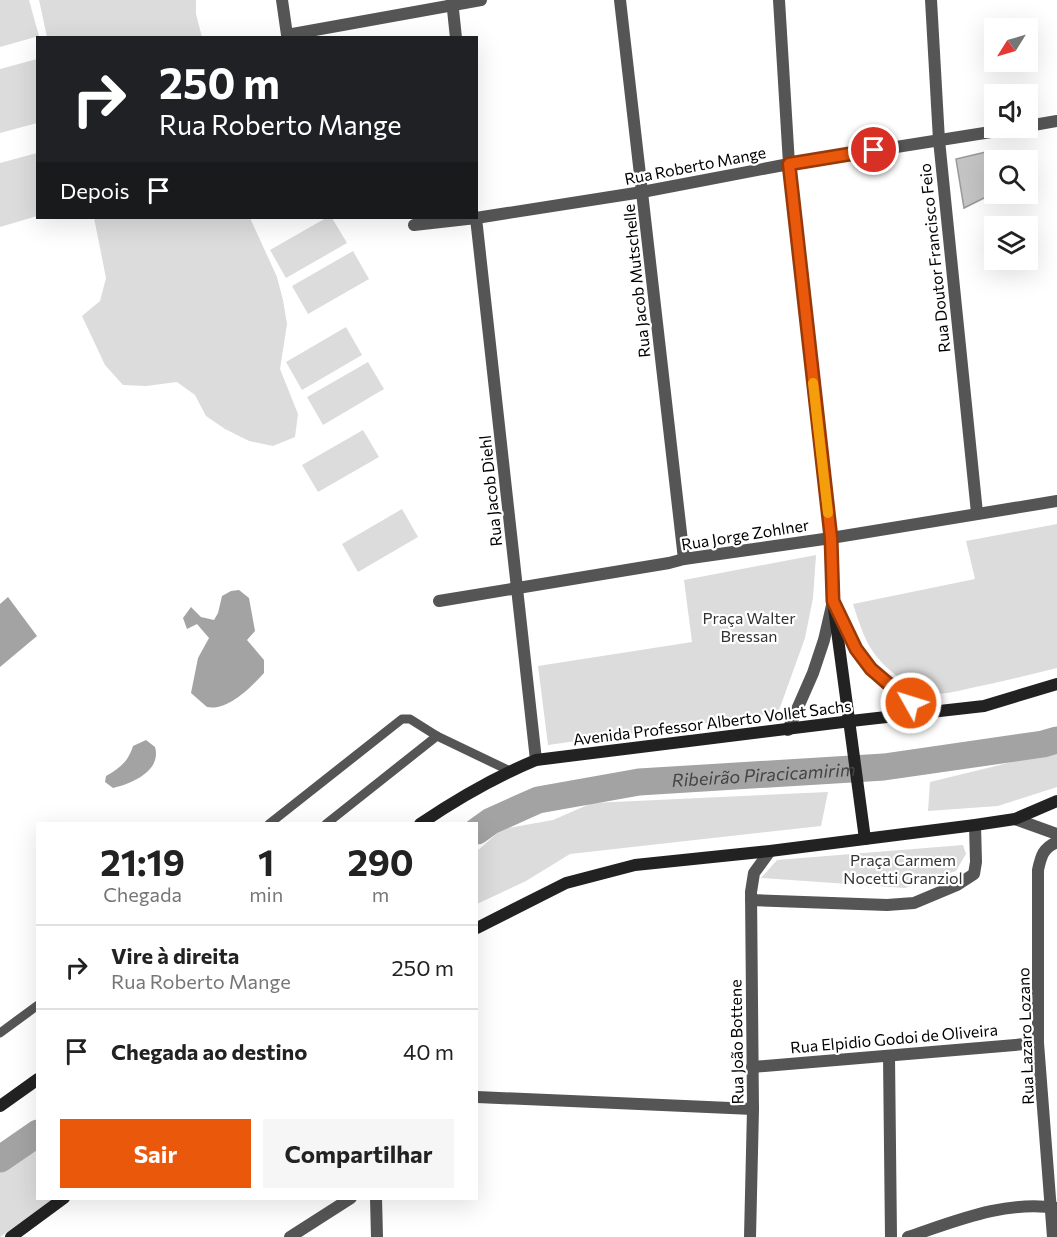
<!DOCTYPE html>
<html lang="pt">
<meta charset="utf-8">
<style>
body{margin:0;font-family:Commissioner,sans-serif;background:#f6f6f6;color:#222;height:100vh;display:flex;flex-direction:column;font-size:22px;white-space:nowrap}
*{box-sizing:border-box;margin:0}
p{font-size:20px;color:#767676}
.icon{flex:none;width:33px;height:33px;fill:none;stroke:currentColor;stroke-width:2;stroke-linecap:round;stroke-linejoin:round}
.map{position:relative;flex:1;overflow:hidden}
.details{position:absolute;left:36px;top:822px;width:442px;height:378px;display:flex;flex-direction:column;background:#fff;border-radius:0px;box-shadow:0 6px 24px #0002}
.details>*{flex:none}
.top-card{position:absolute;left:36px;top:36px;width:442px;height:183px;border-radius:0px;box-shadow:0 6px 24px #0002;background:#202124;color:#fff;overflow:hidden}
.needle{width:39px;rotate:233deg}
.fabs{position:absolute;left:984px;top:18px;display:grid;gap:12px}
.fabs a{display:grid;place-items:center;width:54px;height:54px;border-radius:0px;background:#fff;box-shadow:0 6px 24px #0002;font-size:30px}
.pin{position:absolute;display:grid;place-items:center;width:51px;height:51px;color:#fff;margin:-26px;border:3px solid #fff;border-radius:50%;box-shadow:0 2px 6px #0007}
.me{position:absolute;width:66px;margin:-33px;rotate:309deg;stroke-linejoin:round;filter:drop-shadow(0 0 4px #0008)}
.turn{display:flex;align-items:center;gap:21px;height:126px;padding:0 24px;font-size:27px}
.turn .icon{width:78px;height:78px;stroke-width:2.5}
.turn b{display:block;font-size:42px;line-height:51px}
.then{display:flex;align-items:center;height:57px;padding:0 24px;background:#0003;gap:12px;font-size:22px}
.eta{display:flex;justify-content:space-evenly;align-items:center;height:102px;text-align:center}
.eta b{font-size:36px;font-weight:700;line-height:42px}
.primary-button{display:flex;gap:12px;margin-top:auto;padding:12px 24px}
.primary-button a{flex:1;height:69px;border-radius:0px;background:#ea580c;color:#fff;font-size:24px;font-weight:700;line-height:69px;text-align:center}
.primary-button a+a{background:#f6f6f6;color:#222}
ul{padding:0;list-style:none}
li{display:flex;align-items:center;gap:18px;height:84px;padding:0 24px;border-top:2px solid #e0e0e0}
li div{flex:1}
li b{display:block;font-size:22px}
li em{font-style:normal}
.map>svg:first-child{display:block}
</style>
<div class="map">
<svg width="1057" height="1237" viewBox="0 0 1057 1237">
<rect width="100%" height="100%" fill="#fff"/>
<g fill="#dcdcdc">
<polygon points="0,0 29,0 39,36 0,47"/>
<polygon points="39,0 196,0 196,14 202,37 47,37"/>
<polygon points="37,59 37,123 0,133 0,69"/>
<polygon points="37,153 37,216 0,227 0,163"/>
<polygon points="94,218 250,218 277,277 283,300 287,324 280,369 298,414 295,437 273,446 249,441 225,429 206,416 195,395 177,382 146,386 123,385 105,365 82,316 100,301 106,278"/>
<polygon points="326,218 332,218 347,243 286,278 270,250"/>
<polygon points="353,251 369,279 308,314 292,286"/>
<polygon points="346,327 362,355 302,390 286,362"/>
<polygon points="368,362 384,389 323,425 307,397"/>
<polygon points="363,430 379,457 318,492 302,465"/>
<polygon points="402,509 418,537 358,572 342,544"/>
<path d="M1057 524V668C1029 675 1000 682 971 688 957 691 941 696 926 693 917 692 909 685 902 680 870 656 865 641 853 604L975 579 966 541Z"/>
<polygon points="816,555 813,598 805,638 778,713 548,745 538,666 692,642 684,580"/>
<polygon points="1057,751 1057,787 998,806 928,811 930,782"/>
<polygon points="828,792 821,826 570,854 526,881 477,904 477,851 502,829 553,820 592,803"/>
<polygon points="963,845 966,854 956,871 905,888 761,878 777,860"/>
<polygon points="37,1141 38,1198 56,1199 0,1237 0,1167"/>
</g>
<g fill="#a3a3a3">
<path d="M239 590 249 598 255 631 247 640 264 660V673C251 687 228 711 207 707L191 693 198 658 209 638 197 624 187 629 183 618 191 607 201 617 214 620 218 613 222 596 231 591Z"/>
<polygon points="8,597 37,636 0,667 0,604"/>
<path d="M146 740 155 747C162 771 131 784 113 788L105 782 106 776C120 768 128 762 133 746Z"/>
</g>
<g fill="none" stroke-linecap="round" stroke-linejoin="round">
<g stroke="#a3a3a3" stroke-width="27">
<path id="s1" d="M477 831 491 821 538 800 639 782 884 767 1043 744 1057 740"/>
<polyline points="0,1159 38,1133"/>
</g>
</g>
<polygon fill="#c4c4c4" stroke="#999" stroke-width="1.5" points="986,152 990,195 964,208 956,159"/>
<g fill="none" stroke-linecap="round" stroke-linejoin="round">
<g stroke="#555" stroke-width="9">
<polyline points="269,824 402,719 410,719 437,736 510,771"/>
<polyline points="326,824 437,736"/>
<polyline points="0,1033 38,1005"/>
</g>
<g stroke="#555" stroke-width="12">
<polyline points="282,0 287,35 481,0"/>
<polyline points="452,0 456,38"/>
<polyline points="620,0 684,559"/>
<polyline points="779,0 789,164 831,538 833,601 824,640 813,673 788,730"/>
<polyline points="931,0 939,140 977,513"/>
<polyline points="1028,126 1057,121"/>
<polyline points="476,218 536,760"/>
<polyline points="414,225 476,218 642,192 789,164 1016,128"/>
<polyline points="439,601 669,563 684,559 831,538 1057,501"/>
<path d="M835 605C842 619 848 634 855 647 870 675 898 694 923 712"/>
<polyline points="1015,819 1057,834"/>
<polyline points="751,900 887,905 914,903 957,885 974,874 976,862 975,825"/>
<polyline points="889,1056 891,1237"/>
<polyline points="752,1067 1038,1043"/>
<polyline points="477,1097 753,1109"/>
<polyline points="376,1198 377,1237"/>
<polyline points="290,1237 351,1198"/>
<polyline points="750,1237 753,1109 751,892 754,873 770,851"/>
<path d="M908 1237C956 1221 1005 1200 1057 1208"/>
<path d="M1053 1237 1038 1043V870C1041 856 1043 848 1057 842"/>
</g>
<g stroke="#222" stroke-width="12">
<polyline points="833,601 865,839"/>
<path d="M420 824C457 799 495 777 536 760L851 721 984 706 1057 684"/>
<polyline points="477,928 566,883 635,865 770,851 975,825 1015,819 1057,801"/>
<polyline points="0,1106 38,1079"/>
<polyline points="11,1237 64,1198"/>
</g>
</g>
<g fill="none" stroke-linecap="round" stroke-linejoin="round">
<defs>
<polyline id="route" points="874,150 789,164 831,538 833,601 856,649 871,669 911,703"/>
</defs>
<use href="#route" stroke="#983908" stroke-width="15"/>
<use href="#route" stroke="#ea580c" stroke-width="10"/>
<polyline stroke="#f59e0b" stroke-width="10" points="813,383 828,513"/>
</g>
<g text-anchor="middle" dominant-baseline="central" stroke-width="4.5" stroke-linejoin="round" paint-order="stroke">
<g font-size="16" fill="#000" stroke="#fff">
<text transform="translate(695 165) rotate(-11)">Rua Roberto Mange</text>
<text transform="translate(934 258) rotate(-96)">Rua Doutor Francisco Feio</text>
<text transform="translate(636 281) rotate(-96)">Rua Jacob Mutschelle</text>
<text transform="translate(490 491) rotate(-96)">Rua Jacob Diehl</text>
<text transform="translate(745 534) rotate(-9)">Rua Jorge Zohlner</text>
<text transform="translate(712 722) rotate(-7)">Avenida Professor Alberto Vollet Sachs</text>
<text transform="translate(1025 1036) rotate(-92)">Rua Lazaro Lozano</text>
<text transform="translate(894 1038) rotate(-5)">Rua Elpidio Godoi de Oliveira</text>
<text transform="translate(736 1042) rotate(-91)">Rua João Bottene</text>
</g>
<g font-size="16" fill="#333" stroke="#fff">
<text x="749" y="617">Praça Walter<tspan x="749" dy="18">Bressan</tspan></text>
<text x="903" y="859">Praça Carmem<tspan x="903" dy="18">Nocetti Granziol</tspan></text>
</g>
<g font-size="18" font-style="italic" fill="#444" stroke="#fff">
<text stroke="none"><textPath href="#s1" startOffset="296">Ribeirão Piracicamirim</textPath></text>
</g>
</g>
</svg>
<div class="fabs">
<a><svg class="needle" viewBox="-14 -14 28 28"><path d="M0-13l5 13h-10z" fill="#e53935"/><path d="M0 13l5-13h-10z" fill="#767676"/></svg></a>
<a><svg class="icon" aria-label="sound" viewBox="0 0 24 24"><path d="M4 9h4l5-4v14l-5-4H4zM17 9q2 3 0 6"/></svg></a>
<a><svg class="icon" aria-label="search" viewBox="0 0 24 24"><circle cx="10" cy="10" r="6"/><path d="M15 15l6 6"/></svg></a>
<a><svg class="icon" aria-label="layers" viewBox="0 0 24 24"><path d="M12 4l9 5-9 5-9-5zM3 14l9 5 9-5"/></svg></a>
</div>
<div class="pin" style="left:874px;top:150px;background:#d93025"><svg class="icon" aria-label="arrive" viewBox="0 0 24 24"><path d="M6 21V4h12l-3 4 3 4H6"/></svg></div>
<svg class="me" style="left:911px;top:703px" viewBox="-20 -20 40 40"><circle r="17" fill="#ea580c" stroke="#fff" stroke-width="3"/><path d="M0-11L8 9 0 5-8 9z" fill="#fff"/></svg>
<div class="top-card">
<div class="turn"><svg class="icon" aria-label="right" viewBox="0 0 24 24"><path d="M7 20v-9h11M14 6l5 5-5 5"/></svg><div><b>250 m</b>Rua Roberto Mange</div></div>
<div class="then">Depois<svg class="icon" aria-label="arrive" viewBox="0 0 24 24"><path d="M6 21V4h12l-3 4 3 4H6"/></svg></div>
</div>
<section class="details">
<div class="eta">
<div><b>21:19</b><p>Chegada</p></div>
<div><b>1</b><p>min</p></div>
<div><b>290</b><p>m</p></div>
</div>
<ul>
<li><svg class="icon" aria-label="right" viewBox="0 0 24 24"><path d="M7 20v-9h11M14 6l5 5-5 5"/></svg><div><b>Vire à direita</b><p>Rua Roberto Mange</p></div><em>250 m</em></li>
<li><svg class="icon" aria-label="arrive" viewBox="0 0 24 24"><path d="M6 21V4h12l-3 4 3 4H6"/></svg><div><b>Chegada ao destino</b></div><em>40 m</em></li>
</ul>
<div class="primary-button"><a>Sair</a><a>Compartilhar</a></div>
</section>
</div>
